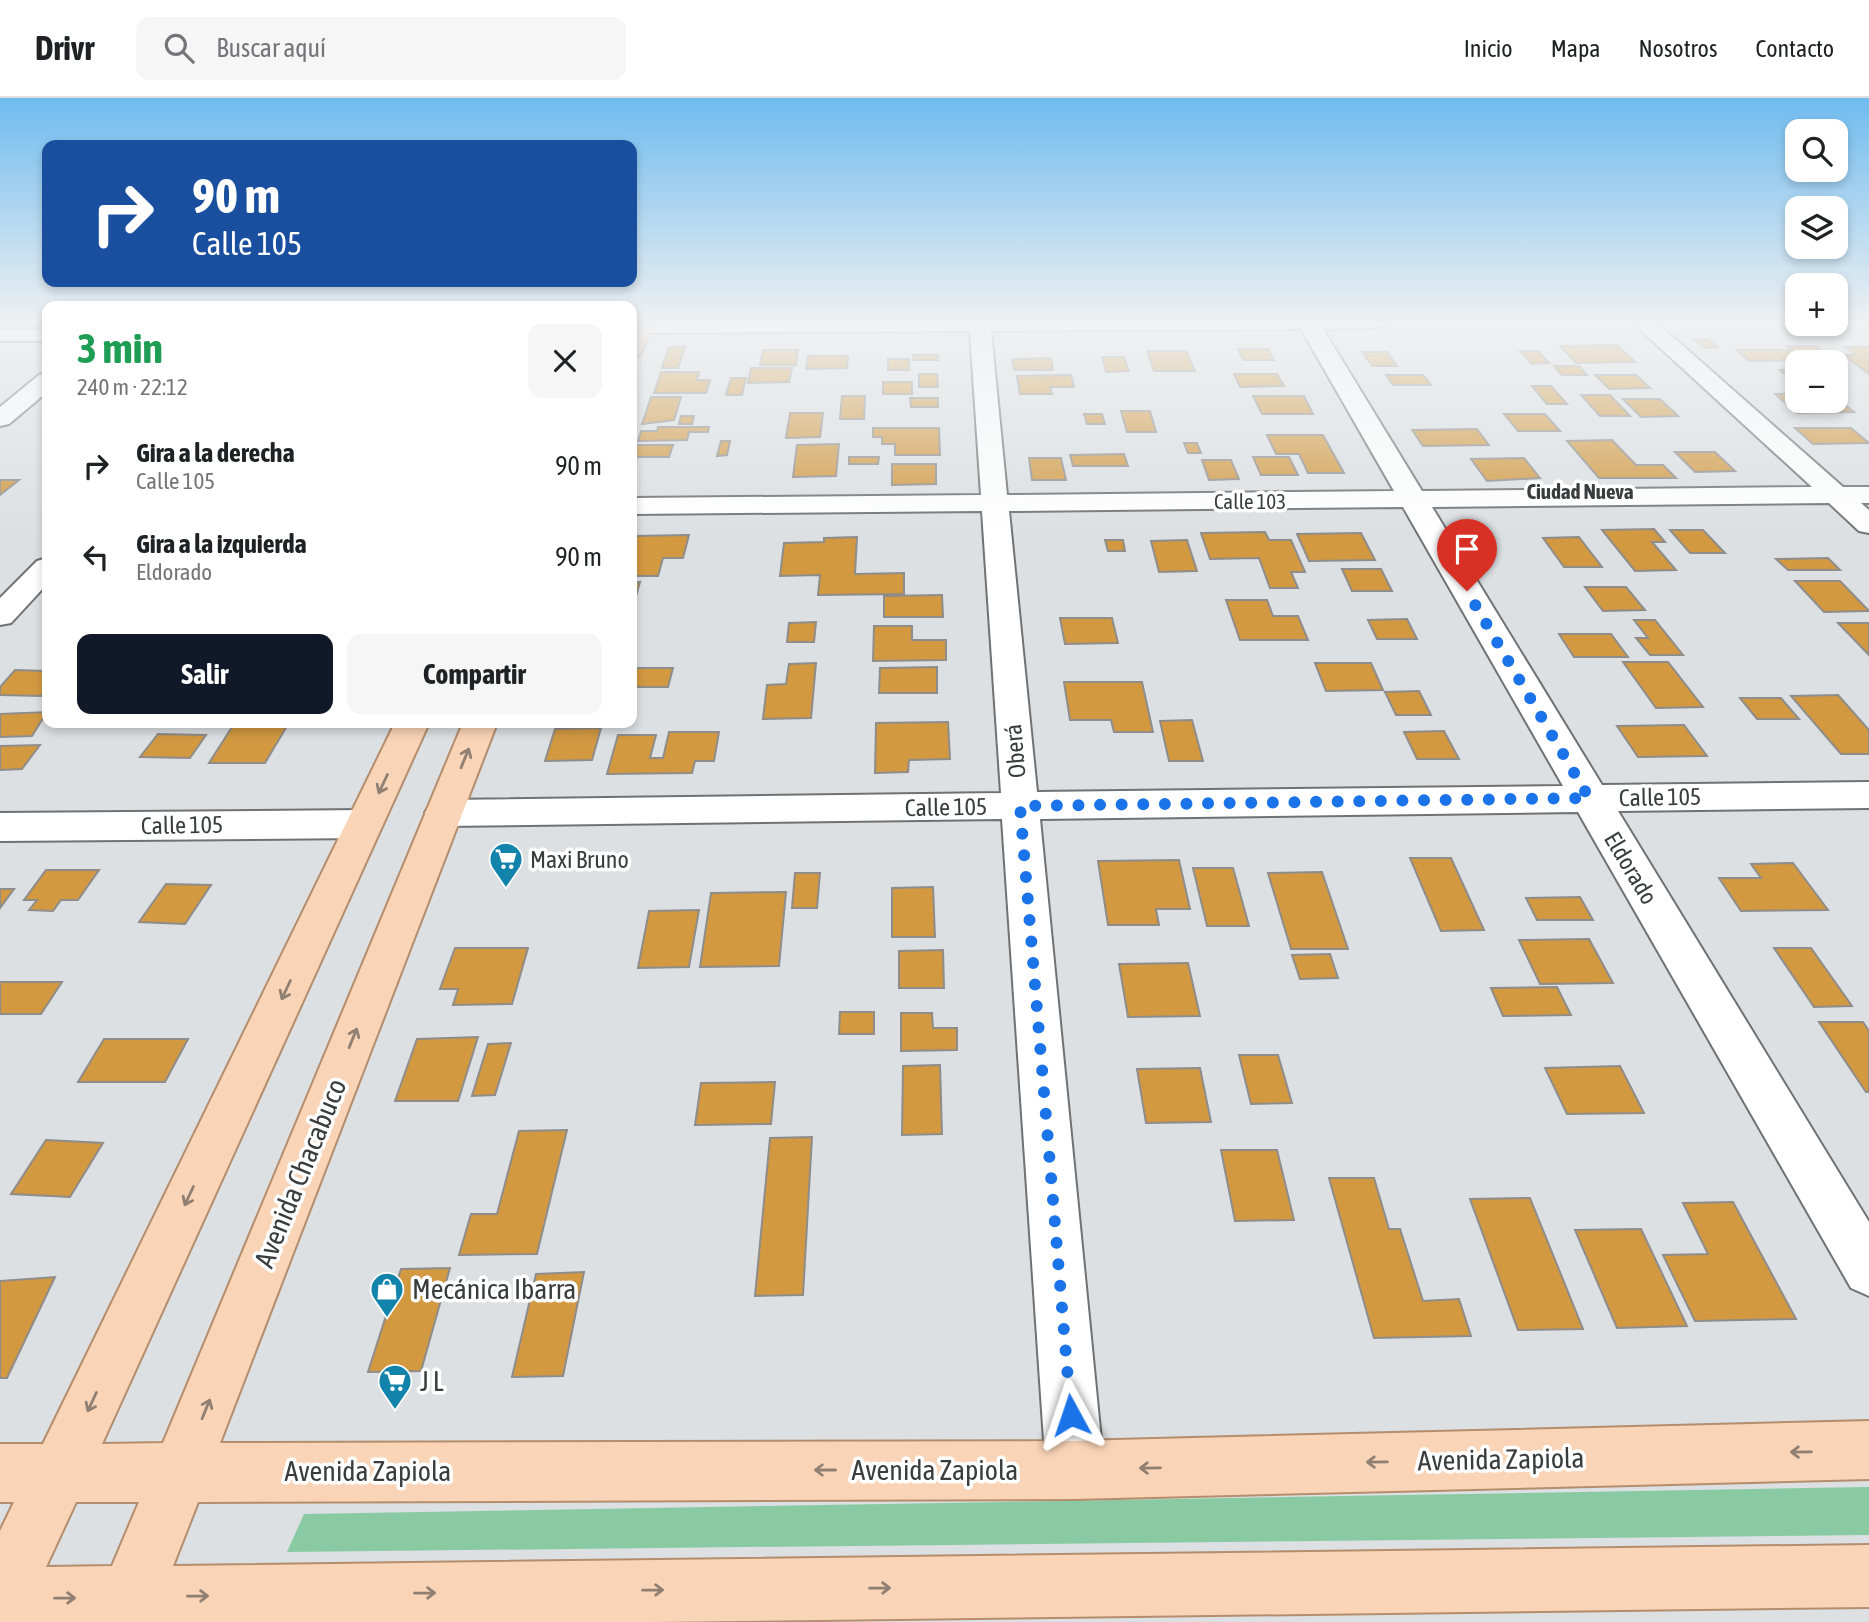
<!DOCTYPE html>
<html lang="es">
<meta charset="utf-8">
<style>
body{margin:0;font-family:"Asap Condensed",sans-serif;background:#f6f6f6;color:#202124;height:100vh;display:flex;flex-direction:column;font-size:26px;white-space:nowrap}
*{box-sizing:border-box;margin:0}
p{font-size:23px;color:#757577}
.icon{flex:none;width:38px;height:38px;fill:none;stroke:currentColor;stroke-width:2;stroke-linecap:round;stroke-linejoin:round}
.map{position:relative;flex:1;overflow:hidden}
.drawer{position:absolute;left:42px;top:203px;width:595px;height:427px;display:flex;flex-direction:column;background:#fff;border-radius:14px;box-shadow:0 4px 10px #0003}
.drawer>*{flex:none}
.top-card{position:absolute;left:42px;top:42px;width:595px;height:147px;border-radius:14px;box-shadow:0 4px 10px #0003;background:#1a4fa0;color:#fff;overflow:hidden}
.controls{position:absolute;left:1785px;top:21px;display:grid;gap:14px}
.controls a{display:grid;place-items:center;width:63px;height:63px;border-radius:14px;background:#fff;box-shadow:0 4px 10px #0003;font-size:35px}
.pin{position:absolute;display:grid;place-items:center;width:60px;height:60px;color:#fff;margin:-72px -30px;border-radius:50% 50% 50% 0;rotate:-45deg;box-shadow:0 0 7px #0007}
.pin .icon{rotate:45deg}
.me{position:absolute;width:77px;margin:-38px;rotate:355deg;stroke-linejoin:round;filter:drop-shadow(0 0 5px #0008)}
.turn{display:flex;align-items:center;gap:24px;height:147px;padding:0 35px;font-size:32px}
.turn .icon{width:91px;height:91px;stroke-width:2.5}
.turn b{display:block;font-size:49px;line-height:60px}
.round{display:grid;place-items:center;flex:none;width:74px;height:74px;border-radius:14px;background:#f6f6f6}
.overview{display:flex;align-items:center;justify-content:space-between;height:119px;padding:0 35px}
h1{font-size:42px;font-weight:700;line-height:52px;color:#1e9e55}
.button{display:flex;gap:14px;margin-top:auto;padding:14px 35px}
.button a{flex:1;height:80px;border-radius:14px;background:#111827;color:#fff;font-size:28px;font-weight:700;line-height:80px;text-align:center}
.button a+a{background:#f6f6f6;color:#202124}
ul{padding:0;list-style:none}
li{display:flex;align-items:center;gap:21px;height:91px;padding:0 35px}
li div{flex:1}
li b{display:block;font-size:26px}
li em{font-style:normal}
header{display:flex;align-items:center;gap:42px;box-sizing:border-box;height:98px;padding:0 35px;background:#fff;border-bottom:2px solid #e0e0e0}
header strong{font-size:33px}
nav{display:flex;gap:38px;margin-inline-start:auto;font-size:24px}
.search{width:490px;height:63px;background:#f6f6f6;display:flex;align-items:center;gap:18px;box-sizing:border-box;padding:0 24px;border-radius:14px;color:#757577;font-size:26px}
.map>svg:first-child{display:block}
</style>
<header>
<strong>Drivr</strong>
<div class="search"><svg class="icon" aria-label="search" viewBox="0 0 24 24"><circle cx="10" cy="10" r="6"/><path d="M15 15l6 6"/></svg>Buscar aquí</div>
<nav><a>Inicio</a><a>Mapa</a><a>Nosotros</a><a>Contacto</a></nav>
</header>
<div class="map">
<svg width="1869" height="1524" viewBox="0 0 1869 1524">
<rect width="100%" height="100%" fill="#dce0e3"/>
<polygon fill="#89caa3" points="1869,1389 1869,1437 287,1454 304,1416"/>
<g fill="#d29941" stroke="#8f8c89" stroke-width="2">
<polygon points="1694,241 1707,241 1718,249 1705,250"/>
<polygon points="1617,247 1635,264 1576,265 1560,248"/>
<polygon points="1786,248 1815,248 1842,268 1836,268 1836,264 1804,262 1749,263 1737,252 1791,252"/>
<polygon points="669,249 685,249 678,270 662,270"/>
<polygon points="1845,249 1869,249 1869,276 1843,257 1856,257"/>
<polygon points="1238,251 1268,251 1274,262 1243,262"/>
<polygon points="763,252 798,252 796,267 760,267"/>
<polygon points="1147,253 1186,253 1195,273 1154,273"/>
<polygon points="1520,253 1538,253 1549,265 1532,266"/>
<polygon points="1362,254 1387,254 1397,268 1372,268"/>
<rect x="913" y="257" width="25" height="5"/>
<polygon points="808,258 848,258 847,270 806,271"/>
<polygon points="1102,259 1124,259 1129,273 1106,274"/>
<polygon points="1051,260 1053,272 1014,272 1012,261"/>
<rect x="888" y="261" width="21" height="11"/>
<polygon points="1554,268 1579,268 1587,277 1562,277"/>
<polygon points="751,270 792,270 789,284 748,285"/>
<polygon points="1780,272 1797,272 1797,286"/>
<polygon points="661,274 699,274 697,282 710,282 706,295 654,295"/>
<polygon points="919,276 937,276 938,289 919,289"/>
<polygon points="1234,276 1277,276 1284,288 1240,289"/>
<polygon points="1071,277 1074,289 1050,289 1052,296 1020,296 1017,278"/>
<polygon points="1386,277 1423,277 1431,287 1393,287"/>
<polygon points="1595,277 1636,277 1650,290 1609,291"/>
<polygon points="731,280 746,280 742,297 726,297"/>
<rect x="883" y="284" width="29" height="12"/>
<polygon points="1532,288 1551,288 1567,306 1547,306"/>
<polygon points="1775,296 1797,296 1797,303 1836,303 1836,300 1854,314 1797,315"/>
<polygon points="1581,297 1610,297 1630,318 1600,318"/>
<polygon points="842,298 865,298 864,321 840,321"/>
<polygon points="1253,298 1304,298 1313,316 1262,316"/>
<polygon points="651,299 681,299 674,322 642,326"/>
<polygon points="910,300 938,300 938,309 911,309"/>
<polygon points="1623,301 1660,301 1678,318 1641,319"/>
<polygon points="1121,313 1150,313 1156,334 1127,334"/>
<polygon points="790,315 823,315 820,339 786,340"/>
<polygon points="1084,316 1102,316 1105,326 1087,326"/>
<polygon points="1504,316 1545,316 1560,333 1518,333"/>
<polygon points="681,318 694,318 692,326 679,326"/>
<polygon points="658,329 709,329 708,334 689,334 687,342 638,343 641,333 657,333"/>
<polygon points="873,330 939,330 940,357 895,357 895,346 882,346 882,339 873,339"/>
<polygon points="1795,330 1851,330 1869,345 1813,346"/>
<polygon points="1477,331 1489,347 1423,348 1412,332"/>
<polygon points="1267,337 1323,337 1344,375 1308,375 1299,356 1276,356"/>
<polygon points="1612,342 1636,367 1663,367 1676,380 1599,380 1567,343"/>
<polygon points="721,343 730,343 727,357 717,358"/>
<polygon points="1184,345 1197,345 1201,355 1188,355"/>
<polygon points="839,346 836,378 793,379 797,347"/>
<polygon points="635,347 673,347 669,359 632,359"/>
<polygon points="1675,354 1715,354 1735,373 1695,374"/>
<polygon points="1124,356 1128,368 1073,368 1070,357"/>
<polygon points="849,359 879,359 878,366 849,366"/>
<polygon points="1253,359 1289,359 1298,377 1261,377"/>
<polygon points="1029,360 1061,360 1066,382 1032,382"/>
<polygon points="1524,360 1540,380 1487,383 1471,361"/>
<polygon points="1202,362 1231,362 1239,381 1209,382"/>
<polygon points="892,366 936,366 936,386 892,387"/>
<polygon points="0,382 19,382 0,397"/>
<polygon points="1654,431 1665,444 1652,444 1676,472 1635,473 1602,432"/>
<polygon points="1670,432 1703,432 1725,455 1690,455"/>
<polygon points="1265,434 1269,442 1291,442 1305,474 1291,474 1298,490 1270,490 1259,460 1210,461 1201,435"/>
<polygon points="1361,435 1375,462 1309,463 1297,436"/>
<polygon points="689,437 683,460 663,460 658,478 632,478 632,438"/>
<polygon points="857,439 855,476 904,475 904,496 818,497 820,477 780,478 784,445 824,444 824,440"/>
<polygon points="1579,439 1602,469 1564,469 1543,440"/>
<polygon points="1105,442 1123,442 1125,453 1108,453"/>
<polygon points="1187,442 1197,473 1159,474 1151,443"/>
<polygon points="1828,460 1840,472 1788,472 1776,461"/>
<polygon points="1342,471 1381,471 1392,493 1352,493"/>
<polygon points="1795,483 1840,483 1869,513 1824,514"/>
<polygon points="640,484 632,512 632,485"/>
<polygon points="1585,489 1626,489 1645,512 1603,513"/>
<polygon points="942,497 943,519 884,519 884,498"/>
<polygon points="1226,502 1267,502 1273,518 1298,518 1308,542 1240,542"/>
<polygon points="1060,520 1112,520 1118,545 1065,546"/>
<polygon points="1407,521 1417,541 1377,541 1368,522"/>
<polygon points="1634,522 1655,522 1683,557 1650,557 1636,540 1648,540"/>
<polygon points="816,524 814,544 787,544 789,525"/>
<polygon points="1838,525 1869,525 1869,557"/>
<polygon points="874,528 912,528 912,542 946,542 946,562 873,563"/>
<polygon points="1559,536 1611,536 1628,559 1574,559"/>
<polygon points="1623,564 1668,564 1703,609 1656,610"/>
<polygon points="816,565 811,620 763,621 767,587 786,586 789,566"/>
<polygon points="1315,565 1371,565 1383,592 1326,593"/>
<polygon points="937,569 937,595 879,595 880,570"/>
<polygon points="632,570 673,570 668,589 632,589"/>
<polygon points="15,572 47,573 47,591 41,598 0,597 0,589"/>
<polygon points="1064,584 1142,584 1153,634 1114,634 1111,622 1070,622"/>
<polygon points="1419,593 1431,617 1396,617 1385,594"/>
<polygon points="1838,597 1869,632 1869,656 1841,656 1791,598"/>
<polygon points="1740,600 1781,600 1799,621 1757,621"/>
<polygon points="47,614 32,638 0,639 0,616"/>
<polygon points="1192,622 1203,663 1169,663 1160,623"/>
<polygon points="948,624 950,661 909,662 908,674 875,675 876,625"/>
<polygon points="1684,627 1707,658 1638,659 1617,628"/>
<polygon points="287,628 265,665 209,665 232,629"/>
<polygon points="601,630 592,662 545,663 555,631"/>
<polygon points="1444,633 1459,661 1417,661 1404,634"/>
<polygon points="669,634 719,634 714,663 695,663 692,675 607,676 618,637 656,637 650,660 663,660"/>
<polygon points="158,636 206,637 190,660 140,659"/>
<polygon points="40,647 22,671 0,672 0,648"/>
<polygon points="1410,760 1451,760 1484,832 1441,833"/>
<polygon points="1179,762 1190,811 1156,811 1159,827 1108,827 1098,763"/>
<polygon points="1793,765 1828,812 1741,813 1719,780 1761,780 1751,766"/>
<polygon points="1193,770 1233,770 1249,828 1207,828"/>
<polygon points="46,772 99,772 78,802 61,802 53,813 29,812 37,802 24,802"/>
<polygon points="1322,774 1348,851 1291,851 1268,775"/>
<polygon points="795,775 820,775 817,810 792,810"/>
<polygon points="166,786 211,787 185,826 139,824"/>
<polygon points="933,789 935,839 892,839 892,790"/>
<polygon points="0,791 14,791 0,810"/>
<polygon points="786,794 779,868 700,869 711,795"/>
<polygon points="1580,799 1593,822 1537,822 1526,800"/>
<polygon points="699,812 689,869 638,870 649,813"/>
<polygon points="1589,841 1613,885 1540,886 1519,842"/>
<polygon points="455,850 528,850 512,906 453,907 458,891 440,891"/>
<polygon points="1774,850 1811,850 1852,908 1814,909"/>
<polygon points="943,852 944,890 899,890 899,853"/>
<polygon points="1330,856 1338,880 1300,881 1292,857"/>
<polygon points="1188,865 1200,918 1128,919 1119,866"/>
<polygon points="0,884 62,884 41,916 0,916"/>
<polygon points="1557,889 1571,917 1503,918 1491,890"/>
<polygon points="840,914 874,914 874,936 839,936"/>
<polygon points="901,915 932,915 933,930 957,930 957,952 901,953"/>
<polygon points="1819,924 1863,924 1869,933 1869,994 1866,994"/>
<polygon points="478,939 458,1003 395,1003 417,941"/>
<polygon points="104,941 188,941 165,984 78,984"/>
<polygon points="511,945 495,997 472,998 488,946"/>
<polygon points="1239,957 1278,957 1292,1005 1251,1006"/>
<polygon points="940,967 942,1036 902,1037 903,968"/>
<polygon points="1620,968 1644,1015 1567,1016 1545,970"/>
<polygon points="1200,970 1211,1024 1146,1025 1137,971"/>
<polygon points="775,984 771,1026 695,1027 701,985"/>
<polygon points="567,1032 537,1156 459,1157 471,1116 497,1116 519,1033"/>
<polygon points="812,1039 803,1197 755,1198 770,1040"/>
<polygon points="46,1042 103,1045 70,1099 11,1096"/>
<polygon points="1221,1052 1277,1052 1294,1122 1235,1123"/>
<polygon points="1329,1080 1374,1080 1389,1131 1400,1131 1423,1203 1459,1201 1471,1238 1374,1240"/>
<polygon points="1530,1100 1583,1231 1518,1232 1470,1101"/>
<polygon points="1733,1104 1796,1221 1695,1223 1663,1157 1708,1156 1683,1105"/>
<polygon points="1641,1131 1687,1228 1617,1230 1575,1132"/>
<polygon points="450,1170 421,1273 368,1274 401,1171"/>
<polygon points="584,1174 563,1278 512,1279 536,1176"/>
<polygon points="55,1179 7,1280 0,1280 0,1183"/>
</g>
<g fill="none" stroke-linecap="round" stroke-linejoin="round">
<defs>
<g id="minor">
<path d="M635 224H1387L1383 228 1376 230 1323 231 1422 393 1812 389 1632 224H1656L1843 389H1869V405H1861L1869 412V435L1859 433 1829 405 1432 409 1602 687 1869 684V710L1618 713 1869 1124V1198L1851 1190 1578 714 1040 721 1104 1372 1096 1393 1075 1401 1054 1393 1046 1372 1002 721 443 728 430 724 425 715 430 706 443 702 1001 695 982 413 632 416V400L981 397 970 233 641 235 632 231ZM1301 231 1394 393 1007 397 991 233ZM1403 409 1563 688 1037 694 1009 413Z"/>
<rect x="0" y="231" width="47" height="12"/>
<polygon points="47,275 47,294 9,326 0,328 0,309 39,277"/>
<polygon points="47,460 47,486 11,525 0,527 0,500 37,463"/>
<polygon points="364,712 377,716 383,726 377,736 364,740 0,743 0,715"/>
</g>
<g id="major">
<polygon points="632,224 654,224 640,256 632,258"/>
<path d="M395 625H429L102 1346 163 1345 463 625H497L220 1345 1075 1343 1869 1323V1381L1075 1401 198 1404 173 1468 1869 1447V1509L653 1524H0V1433L14 1404H0V1346H43ZM76 1404H139L112 1468 46 1469Z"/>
</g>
</defs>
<use href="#minor" stroke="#6e7274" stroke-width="4"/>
<use href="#major" stroke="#b48d6c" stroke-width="4"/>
<use href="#minor" fill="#fff" fill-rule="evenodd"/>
<use href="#major" fill="#fad4b6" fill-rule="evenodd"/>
</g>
<defs><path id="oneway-shaft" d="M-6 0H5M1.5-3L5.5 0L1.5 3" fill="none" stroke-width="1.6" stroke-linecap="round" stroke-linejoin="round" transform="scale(1.75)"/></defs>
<g stroke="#908073">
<use href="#oneway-shaft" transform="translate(465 660) rotate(-68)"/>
<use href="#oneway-shaft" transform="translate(383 686) rotate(115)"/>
<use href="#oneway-shaft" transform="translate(286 892) rotate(115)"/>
<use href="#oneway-shaft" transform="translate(353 940) rotate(-68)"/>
<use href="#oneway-shaft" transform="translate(189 1098) rotate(115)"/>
<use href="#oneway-shaft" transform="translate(92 1304) rotate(115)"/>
<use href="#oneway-shaft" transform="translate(206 1311) rotate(-68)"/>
<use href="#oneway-shaft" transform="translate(1801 1354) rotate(179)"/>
<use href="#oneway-shaft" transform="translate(1377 1364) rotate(179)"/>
<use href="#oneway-shaft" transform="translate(1150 1370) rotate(179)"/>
<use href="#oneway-shaft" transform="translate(825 1372) rotate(180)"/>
<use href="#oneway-shaft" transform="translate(880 1490) rotate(-1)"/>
<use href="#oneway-shaft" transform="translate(653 1492) rotate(-1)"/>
<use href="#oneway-shaft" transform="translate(425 1495) rotate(-1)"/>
<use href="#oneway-shaft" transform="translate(198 1498) rotate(-1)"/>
<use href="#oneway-shaft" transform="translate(65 1500) rotate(-1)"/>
</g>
<linearGradient id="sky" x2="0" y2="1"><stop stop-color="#6fbbef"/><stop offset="0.51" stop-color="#eff1f2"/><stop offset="1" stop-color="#eff1f2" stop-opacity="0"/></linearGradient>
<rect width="1869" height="437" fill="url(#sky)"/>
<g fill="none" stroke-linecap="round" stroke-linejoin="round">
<polyline stroke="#1a73e8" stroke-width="12" stroke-dasharray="0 21.6" points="1071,1317 1020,708 1589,700 1467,493"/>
</g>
<defs>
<symbol id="supermarket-pin" viewBox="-11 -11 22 30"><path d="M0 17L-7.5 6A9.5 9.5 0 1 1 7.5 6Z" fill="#1284ab" stroke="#fff"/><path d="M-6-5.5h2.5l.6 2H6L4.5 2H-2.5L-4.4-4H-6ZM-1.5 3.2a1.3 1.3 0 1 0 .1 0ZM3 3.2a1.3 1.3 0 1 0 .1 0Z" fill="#fff"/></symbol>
<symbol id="shop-pin" viewBox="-11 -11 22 30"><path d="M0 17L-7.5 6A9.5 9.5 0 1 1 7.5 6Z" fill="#1284ab" stroke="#fff"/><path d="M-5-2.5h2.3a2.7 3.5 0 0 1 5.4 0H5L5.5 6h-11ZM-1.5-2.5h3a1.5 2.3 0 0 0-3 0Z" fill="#fff"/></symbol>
</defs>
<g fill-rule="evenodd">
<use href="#supermarket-pin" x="487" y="742" width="38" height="52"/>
<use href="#shop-pin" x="368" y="1172" width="38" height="52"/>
<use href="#supermarket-pin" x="376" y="1264" width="38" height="52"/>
</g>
<g text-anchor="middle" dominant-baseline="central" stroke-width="7" stroke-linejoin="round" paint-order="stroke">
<g font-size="21" font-weight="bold" fill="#3a3c3d" stroke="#fff">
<text x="1580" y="393">Ciudad Nueva</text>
</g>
<g font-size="21" fill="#3a3c3d" stroke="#fff">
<text x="1250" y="403">Calle 103</text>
</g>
<g font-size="24" fill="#3a3c3d" stroke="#fff">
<text transform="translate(1015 653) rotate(-95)">Oberá</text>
<text transform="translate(1660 699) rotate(-1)">Calle 105</text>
<text transform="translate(946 709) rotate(-1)">Calle 105</text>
<text transform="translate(182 727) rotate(-1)">Calle 105</text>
<text transform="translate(1631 770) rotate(59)">Eldorado</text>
</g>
<g font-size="24" fill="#3a3c3d" stroke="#fff" text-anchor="start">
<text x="530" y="761">Maxi Bruno</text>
</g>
<g font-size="28" fill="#3a3c3d" stroke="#fff">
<text transform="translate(300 1075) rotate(-68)">Avenida Chacabuco</text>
<text transform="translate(1501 1361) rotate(-1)">Avenida Zapiola</text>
<text x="935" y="1372">Avenida Zapiola</text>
<text x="368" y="1373">Avenida Zapiola</text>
</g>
<g font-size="28" fill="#3a3c3d" stroke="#fff" text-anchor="start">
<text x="412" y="1191">Mecánica Ibarra</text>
<text x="420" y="1283">J L</text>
</g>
</g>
</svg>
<div class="controls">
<a><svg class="icon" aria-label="search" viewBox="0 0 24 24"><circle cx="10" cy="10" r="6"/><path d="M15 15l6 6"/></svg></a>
<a><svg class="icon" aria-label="layers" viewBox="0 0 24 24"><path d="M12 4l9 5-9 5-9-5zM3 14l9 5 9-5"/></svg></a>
<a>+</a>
<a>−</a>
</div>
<div class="pin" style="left:1467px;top:493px;background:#d93025"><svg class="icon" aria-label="arrive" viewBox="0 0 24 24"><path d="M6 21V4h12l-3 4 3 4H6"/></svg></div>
<svg class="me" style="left:1071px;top:1317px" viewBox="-20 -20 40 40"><path d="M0-17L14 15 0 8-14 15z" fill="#1a73e8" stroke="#fff" stroke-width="4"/></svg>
<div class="top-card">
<div class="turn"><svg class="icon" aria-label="right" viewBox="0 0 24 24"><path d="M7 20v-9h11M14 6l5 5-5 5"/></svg><div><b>90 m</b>Calle 105</div></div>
</div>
<section class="drawer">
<div class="overview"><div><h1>3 min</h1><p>240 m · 22:12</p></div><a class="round"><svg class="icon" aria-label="close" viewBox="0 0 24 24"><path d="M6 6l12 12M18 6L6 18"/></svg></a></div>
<ul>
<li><svg class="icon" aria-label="right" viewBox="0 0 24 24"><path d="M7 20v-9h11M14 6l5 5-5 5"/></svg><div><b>Gira a la derecha</b><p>Calle 105</p></div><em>90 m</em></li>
<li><svg class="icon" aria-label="left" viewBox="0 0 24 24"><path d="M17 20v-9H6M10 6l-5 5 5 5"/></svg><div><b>Gira a la izquierda</b><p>Eldorado</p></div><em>90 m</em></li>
</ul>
<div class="button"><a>Salir</a><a>Compartir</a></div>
</section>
</div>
